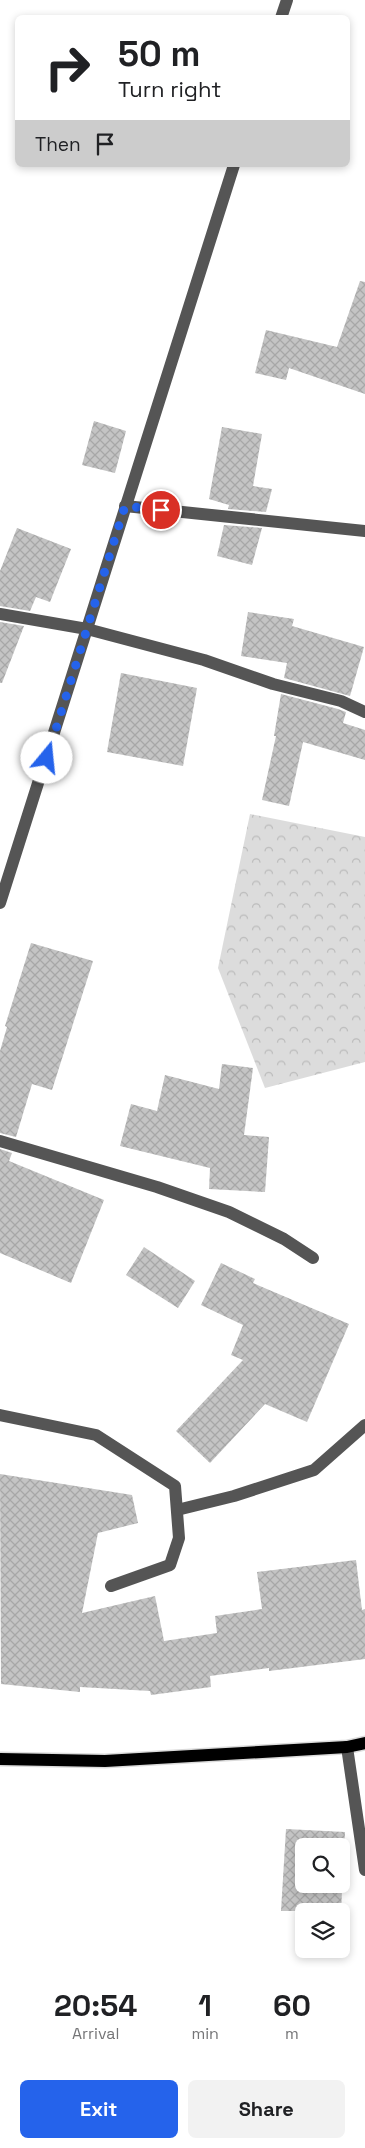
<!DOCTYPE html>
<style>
body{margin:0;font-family:"Space Grotesk",sans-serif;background:#f2f2f2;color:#202124;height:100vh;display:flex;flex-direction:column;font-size:19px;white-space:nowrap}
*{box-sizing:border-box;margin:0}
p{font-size:16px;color:#757577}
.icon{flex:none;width:28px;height:28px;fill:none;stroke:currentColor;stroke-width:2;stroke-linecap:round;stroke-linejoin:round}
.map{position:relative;height:1973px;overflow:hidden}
.details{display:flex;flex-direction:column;background:#fff;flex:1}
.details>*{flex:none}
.hud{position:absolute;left:15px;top:15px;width:335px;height:152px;border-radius:8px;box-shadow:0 2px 8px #0003;background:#fff;color:#202124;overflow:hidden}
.controls{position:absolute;left:295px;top:1838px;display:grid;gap:10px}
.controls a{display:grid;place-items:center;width:55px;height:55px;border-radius:8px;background:#fff;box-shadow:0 2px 8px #0003;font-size:25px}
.pin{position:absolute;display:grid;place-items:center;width:42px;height:42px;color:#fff;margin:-21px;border:2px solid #fff;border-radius:50%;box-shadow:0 1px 5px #0007}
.me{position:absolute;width:55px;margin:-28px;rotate:17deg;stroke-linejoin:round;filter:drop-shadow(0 0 4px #0008)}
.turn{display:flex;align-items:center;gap:18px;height:105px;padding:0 20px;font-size:22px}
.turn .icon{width:65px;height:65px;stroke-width:2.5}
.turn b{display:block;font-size:35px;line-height:42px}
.then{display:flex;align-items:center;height:48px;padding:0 20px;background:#0003;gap:10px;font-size:19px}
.eta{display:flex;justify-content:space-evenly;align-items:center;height:85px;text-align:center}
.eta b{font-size:30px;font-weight:600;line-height:35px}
.button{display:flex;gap:10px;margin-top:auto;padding:10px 20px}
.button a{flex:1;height:58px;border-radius:8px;background:#2563eb;color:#fff;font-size:20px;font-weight:600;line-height:58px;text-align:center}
.button a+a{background:#f2f2f2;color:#202124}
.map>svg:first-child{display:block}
</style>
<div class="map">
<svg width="365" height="1973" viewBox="0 0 365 1973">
<defs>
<pattern id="forest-crowns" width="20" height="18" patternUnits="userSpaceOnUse" patternTransform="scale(1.25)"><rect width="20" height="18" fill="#dcdcdc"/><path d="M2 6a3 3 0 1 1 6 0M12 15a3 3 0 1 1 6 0" fill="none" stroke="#bbb"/></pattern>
<pattern id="building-cross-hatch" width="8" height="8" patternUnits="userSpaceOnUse" patternTransform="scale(1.25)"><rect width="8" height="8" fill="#c4c4c4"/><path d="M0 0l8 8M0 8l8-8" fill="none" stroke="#a7a7a7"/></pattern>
</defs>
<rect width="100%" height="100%" fill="#fff"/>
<polygon fill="url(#forest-crowns)" points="250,814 365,837 365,1062 265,1088 218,968"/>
<g fill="url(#building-cross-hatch)" fill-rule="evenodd">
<polygon points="360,281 365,282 365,394 289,368 286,380 255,373 266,330 337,347"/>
<polygon points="94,421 126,431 115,473 82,465"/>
<polygon points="222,427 262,434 253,486 272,489 266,512 228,509 229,505 209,499"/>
<polygon points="224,525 262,528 252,565 217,556"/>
<polygon points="17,528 71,549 50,602 36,597 30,611 0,606 0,571"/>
<polygon points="248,612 294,619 292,626 364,647 350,696 284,678 287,663 241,656"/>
<polygon points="0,622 24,626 2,683 0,683"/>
<polygon points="121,673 197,688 183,766 107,752"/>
<polygon points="281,694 338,709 346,712 343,723 365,730 365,760 303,742 289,806 262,800 276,736 274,736"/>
<polygon points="31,943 93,961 52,1090 32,1084 16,1137 0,1133 0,1051 7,1027 5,1026"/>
<polygon points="222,1064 253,1068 244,1135 269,1137 265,1192 209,1189 210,1168 120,1146 131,1104 157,1111 165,1075 219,1089"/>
<polygon points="0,1149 12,1153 9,1161 104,1200 71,1283 0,1253"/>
<polygon points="144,1247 195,1281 178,1308 126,1275"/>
<polygon points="221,1263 255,1279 253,1283 349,1324 307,1422 265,1404 210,1463 176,1431 243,1360 231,1355 243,1325 201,1305"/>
<polygon points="0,1474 132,1495 138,1523 98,1533 82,1613 155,1596 164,1641 217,1633 215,1616 262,1609 257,1572 356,1560 362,1610 365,1609 365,1659 269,1671 269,1668 210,1676 211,1687 151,1695 150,1691 80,1687 80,1692 1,1684"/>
<path d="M286 1829 345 1832 341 1911H281ZM304 1846H341V1884H304Z"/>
</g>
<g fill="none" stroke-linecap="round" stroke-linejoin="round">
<defs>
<polyline id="major" points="0,1759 105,1761 347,1747 365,1743"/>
</defs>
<use href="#major" stroke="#dbdbdb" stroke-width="15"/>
<g stroke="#555" stroke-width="12">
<polyline points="281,18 287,0"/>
<polyline points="125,506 365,531"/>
<polyline points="0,614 87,629 204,660 273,684 341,701 365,712"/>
<polyline points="0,903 234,165"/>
<polyline points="0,1141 157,1187 229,1212 284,1239 313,1258"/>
<polyline points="0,1415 96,1435 175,1486 179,1538 170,1565 111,1586"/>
<polyline points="177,1510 234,1496 314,1470 365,1425"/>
<polyline points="347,1747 365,1870"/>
</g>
<use href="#major" stroke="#000" stroke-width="12"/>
</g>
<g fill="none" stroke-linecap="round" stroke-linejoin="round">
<polyline stroke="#2563eb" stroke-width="9" stroke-dasharray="0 16.2" points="47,758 125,506 161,510"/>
</g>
</svg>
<div class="controls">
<a><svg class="icon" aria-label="search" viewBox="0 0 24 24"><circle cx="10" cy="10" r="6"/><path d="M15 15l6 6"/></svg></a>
<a><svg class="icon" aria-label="layers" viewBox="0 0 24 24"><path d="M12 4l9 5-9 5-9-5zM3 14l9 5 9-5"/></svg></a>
</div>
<div class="pin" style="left:161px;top:510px;background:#d93025"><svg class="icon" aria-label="arrive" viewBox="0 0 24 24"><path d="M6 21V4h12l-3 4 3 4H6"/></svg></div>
<svg class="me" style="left:47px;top:758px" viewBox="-20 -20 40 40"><circle r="19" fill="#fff"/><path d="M0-13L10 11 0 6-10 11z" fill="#2563eb"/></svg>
<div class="hud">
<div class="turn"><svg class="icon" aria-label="right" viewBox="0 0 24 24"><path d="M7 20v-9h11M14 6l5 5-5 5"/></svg><div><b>50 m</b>Turn right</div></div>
<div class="then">Then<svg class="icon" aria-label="arrive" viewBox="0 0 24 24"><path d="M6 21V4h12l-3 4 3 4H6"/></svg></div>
</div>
</div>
<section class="details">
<div class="eta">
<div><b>20:54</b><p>Arrival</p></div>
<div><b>1</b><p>min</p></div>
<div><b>60</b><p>m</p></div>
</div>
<div class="button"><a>Exit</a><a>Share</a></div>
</section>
